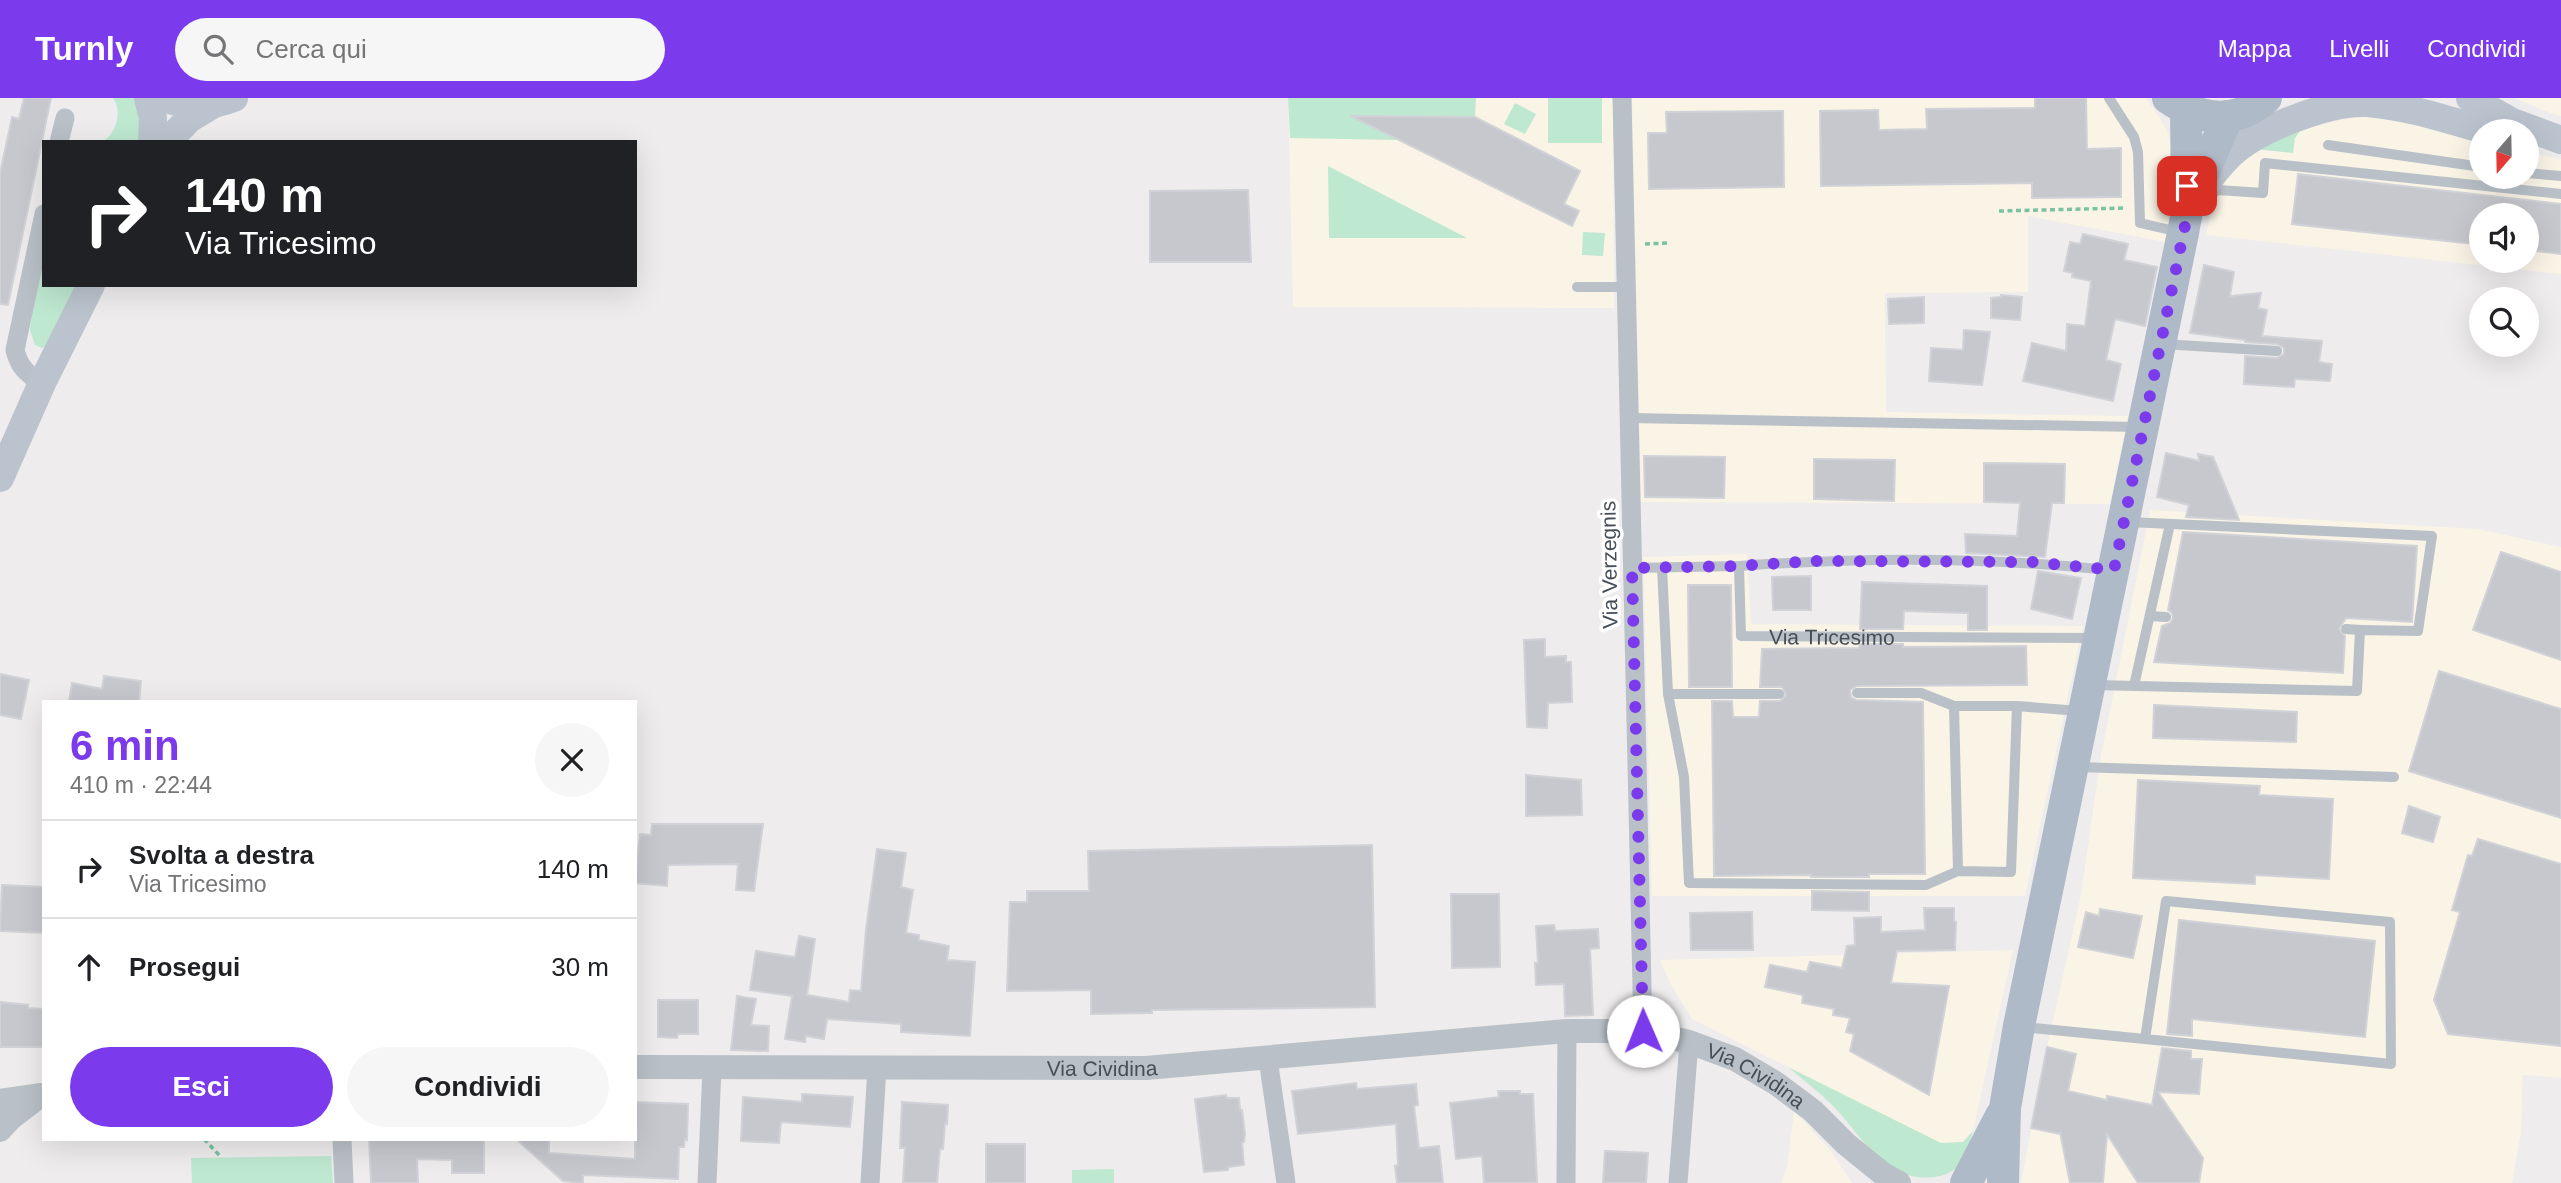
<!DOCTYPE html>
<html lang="it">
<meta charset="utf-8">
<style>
body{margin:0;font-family:Arial,sans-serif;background:#f6f6f6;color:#202124;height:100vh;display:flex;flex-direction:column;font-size:26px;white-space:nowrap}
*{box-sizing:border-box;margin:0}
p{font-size:23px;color:#757577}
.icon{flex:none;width:38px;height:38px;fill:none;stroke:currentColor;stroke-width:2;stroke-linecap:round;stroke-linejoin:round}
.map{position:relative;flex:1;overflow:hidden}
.side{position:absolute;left:42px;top:602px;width:595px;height:441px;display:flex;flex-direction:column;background:#fff;border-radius:0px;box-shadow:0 7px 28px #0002}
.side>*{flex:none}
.hud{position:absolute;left:42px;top:42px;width:595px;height:147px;border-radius:0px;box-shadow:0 7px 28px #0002;background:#202124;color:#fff;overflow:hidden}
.needle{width:46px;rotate:200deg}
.controls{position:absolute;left:2469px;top:21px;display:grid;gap:14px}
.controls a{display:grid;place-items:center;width:70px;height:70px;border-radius:50%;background:#fff;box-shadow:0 7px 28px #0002;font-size:35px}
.pin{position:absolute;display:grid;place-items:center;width:60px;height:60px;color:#fff;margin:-30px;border-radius:14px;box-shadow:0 4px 10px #0006}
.me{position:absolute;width:77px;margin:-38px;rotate:359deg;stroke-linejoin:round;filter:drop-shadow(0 0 5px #0008)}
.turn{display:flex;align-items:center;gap:24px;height:147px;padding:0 28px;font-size:32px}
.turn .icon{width:91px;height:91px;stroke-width:2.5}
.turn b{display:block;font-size:49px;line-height:60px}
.round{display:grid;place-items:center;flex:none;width:74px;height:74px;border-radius:37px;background:#f6f6f6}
.headline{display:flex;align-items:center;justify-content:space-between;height:119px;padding:0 28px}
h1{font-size:42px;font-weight:800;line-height:52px;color:#7c3aed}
.button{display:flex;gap:14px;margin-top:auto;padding:14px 28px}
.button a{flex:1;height:80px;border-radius:42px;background:#7c3aed;color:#fff;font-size:28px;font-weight:800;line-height:80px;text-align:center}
.button a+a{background:#f6f6f6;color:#202124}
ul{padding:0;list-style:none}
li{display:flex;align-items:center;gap:21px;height:98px;padding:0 28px;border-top:2px solid #e0e0e0}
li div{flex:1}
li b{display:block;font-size:26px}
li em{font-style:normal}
header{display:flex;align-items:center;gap:42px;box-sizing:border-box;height:98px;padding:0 35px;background:#7c3aed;color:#fff}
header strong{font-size:33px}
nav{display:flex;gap:38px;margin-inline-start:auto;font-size:24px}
.search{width:490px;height:63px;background:#f6f6f6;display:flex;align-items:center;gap:18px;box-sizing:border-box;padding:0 24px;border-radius:38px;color:#757577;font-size:26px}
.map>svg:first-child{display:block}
</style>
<header>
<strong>Turnly</strong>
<div class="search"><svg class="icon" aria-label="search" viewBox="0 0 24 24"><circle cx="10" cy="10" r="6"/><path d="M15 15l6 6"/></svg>Cerca qui</div>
<nav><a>Mappa</a><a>Livelli</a><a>Condividi</a></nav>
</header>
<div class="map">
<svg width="2561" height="1085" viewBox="0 0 2561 1085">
<rect width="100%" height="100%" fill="#eeecec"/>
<g fill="#f9f4e6" fill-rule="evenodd">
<polygon points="1288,0 1613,0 1614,210 1293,209"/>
<polygon points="1632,0 2146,0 2162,23 2169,37 2173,57 2173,105 2165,144 2028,118 2028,194 1885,195 1886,314 2128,318 2110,406 1641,404"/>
<polygon points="2514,0 2561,0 2561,18 2550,15"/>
<path d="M2374 15 2481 42 2482 79H2527V54L2561 61V176L2206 137 2213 104 2218 92 2243 58 2308 22ZM2482 117H2527V163H2482Z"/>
<polygon points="2150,412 2478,431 2561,449 2561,980 2523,977 2521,1034 2512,1085 2021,1085 2047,949 2081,797 2101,657"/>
<polygon points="1747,456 1751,526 2083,528 2025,798 1652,798 1643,459"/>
<polygon points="2013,852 1973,1033 1963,1044 1952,1046 1941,1046 1692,921 1670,885 1660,862"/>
<polygon points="1794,1013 1831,1053 1852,1085 1781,1085 1787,1069"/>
</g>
<g fill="#bee8d0">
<path d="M113 0H136L140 15 141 44H102C116 36 123 14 113 0Z"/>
<polygon points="1288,0 1476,0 1475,19 1353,18 1400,42 1290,40"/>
<rect x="1548" y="0" width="54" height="45"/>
<polygon points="1515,5 1536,16 1525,36 1504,26"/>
<polygon points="2308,22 2295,40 2293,55 2254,51"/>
<polygon points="1328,68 1467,140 1329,140"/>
<polygon points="1583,134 1605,135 1603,158 1582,157"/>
<polygon points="44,157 44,187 77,187 47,248 42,250 35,247 30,232 32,216"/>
<path d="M1788 969 1941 1045 1963 1044 1973 1033C1966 1056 1961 1076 1935 1079 1882 1085 1863 1037 1830 1005 1817 992 1802 981 1788 969Z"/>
<polygon points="331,1058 333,1085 192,1085 191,1060"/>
<polygon points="1114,1071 1114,1085 1072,1085 1072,1072"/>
</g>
<g fill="#c7c8ce" stroke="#d0d2d7" stroke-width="2">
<polygon points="24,0 51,0 8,207 0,206 0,75 12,19 19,21"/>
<polygon points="2035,0 2086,0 2087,51 2121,50 2121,99 2032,100 2032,85 1821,88 1820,13 1878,12 1879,32 1927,31 1926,11 2035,10"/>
<polygon points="1783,13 1784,89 1649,91 1648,35 1667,35 1666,14"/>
<polygon points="1351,18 1475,19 1580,73 1564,106 1579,113 1572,128"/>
<polygon points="2298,76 2561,106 2561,156 2527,152 2527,117 2482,117 2482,147 2292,126"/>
<polygon points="1248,92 1251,164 1150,164 1150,93"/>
<polygon points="2083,136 2128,146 2124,162 2157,169 2145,228 2115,221 2106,262 2121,266 2113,303 2023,283 2032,245 2066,253 2067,226 2085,228 2091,183 2072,179 2073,175 2064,173 2070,144 2080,146"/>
<polygon points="2204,167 2234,174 2230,198 2261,195 2258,210 2267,212 2262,238 2322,243 2319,264 2332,266 2330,283 2295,281 2294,289 2244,286 2245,258 2277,260 2284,256 2284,250 2277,246 2245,244 2245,242 2190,235"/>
<polygon points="2001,197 2022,199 2020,222 1991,220 1991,200 2001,199"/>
<polygon points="1924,199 1924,225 1889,226 1888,201"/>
<polygon points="1964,232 1990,234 1982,287 1929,283 1931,250 1963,252"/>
<polygon points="2166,355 2199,363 2198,356 2213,359 2239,422 2186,419 2189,407 2157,399"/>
<polygon points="1644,358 1725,359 1724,400 1645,399"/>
<polygon points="1814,361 1895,362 1894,403 1814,401"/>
<polygon points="1984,365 2065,366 2064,405 2052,405 2045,459 1966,455 1965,436 2017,438 2020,405 1984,404"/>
<polygon points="2183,434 2417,448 2412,524 2346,520 2339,531 2345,538 2343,575 2154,564 2162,528 2170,525 2173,520 2172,515 2168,512"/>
<polygon points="2501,454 2561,474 2561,562 2473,532"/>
<polygon points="2038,473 2081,480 2072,521 2031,511"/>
<polygon points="1811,478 1811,512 1773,512 1772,479"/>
<polygon points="1862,484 1987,488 1987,532 1968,532 1968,515 1904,513 1903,531 1860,531"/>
<polygon points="1688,487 1731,487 1732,589 1689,589"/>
<polygon points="1545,541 1545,559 1566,558 1566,564 1571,564 1572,604 1548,605 1547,630 1527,629 1524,542"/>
<polygon points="1860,546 1903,546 1903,549 2026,548 2027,587 1857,588 1850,592 1851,599 1856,602 1923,604 1925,776 1869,776 1869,779 1811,779 1811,777 1714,778 1712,603 1732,603 1733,619 1759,619 1760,603 1780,603 1786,597 1782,589 1760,589 1762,551 1859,550"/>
<polygon points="2439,573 2561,611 2561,720 2409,673"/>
<polygon points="0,576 29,582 21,621 0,617"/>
<polygon points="104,578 141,583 139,604 69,604 72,585 102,591"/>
<polygon points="2154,607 2297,614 2296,644 2153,640"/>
<polygon points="1526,677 1581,682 1582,717 1526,718"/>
<polygon points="2138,682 2260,688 2259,697 2333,701 2329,781 2255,777 2255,786 2133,780"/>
<polygon points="2409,708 2440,719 2433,744 2402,735"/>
<polygon points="652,726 763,726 754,793 736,792 738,766 668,767 667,788 635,785 640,736 651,737"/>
<polygon points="2478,741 2561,766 2561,948 2448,936 2434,902 2460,814 2452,812 2468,757 2472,758"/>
<polygon points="1372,747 1375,909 1152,912 1152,915 1091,916 1091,892 1007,893 1010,804 1027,804 1027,793 1089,793 1088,753"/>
<polygon points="877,751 906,755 901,789 913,792 906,835 919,837 919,842 949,848 947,862 975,864 970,938 901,934 901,926 827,921 824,941 806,938 805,944 785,941 792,898 750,892 756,853 795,859 799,838 815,841 807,897 849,904 850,892 861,893 866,831"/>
<polygon points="2,787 44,789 44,835 0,833"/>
<polygon points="1812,793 1869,794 1869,813 1812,812"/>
<polygon points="1451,796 1499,796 1500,869 1452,870"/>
<polygon points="1924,810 1954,810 1954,823 1956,824 1955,852 1897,853 1891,885 1949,888 1929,997 1850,953 1854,936 1846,934 1850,920 1833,917 1834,911 1802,905 1803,897 1765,889 1770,867 1807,874 1810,864 1842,870 1847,848 1855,847 1854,820 1881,819 1881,834 1925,832"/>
<polygon points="2100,811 2142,818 2133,860 2078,849 2086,814 2099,818"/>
<polygon points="1752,814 1753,852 1691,852 1690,815"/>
<polygon points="2179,822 2375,843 2365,939 2192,921 2192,938 2167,936"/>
<polygon points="1554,827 1555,833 1598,831 1599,850 1590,851 1593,917 1565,918 1564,886 1536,887 1535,865 1538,865 1536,828"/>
<polygon points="737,898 756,901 751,927 769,928 768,953 731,952"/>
<polygon points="658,902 698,902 698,936 678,936 677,940 658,939"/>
<polygon points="0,904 28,907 28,910 44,911 44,949 0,949"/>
<polygon points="2047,949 2076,956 2068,993 2107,1002 2107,998 2152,1007 2162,950 2191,953 2191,961 2202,961 2199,996 2158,994 2203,1060 2199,1085 2138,1085 2107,1036 2103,1085 2070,1085 2060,1034 2060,1036 2031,1030"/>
<polygon points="1356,985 1357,991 1416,986 1418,1007 1414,1008 1419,1050 1439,1048 1443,1085 1397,1085 1395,1068 1398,1067 1396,1026 1298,1036 1292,993"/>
<polygon points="1498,993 1520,993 1520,996 1533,996 1537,1085 1484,1085 1482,1058 1456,1061 1450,1005 1499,999"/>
<polygon points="802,996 853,999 850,1029 781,1024 779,1045 741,1043 743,999 802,1004"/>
<polygon points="1226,997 1227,1000 1239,1000 1240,1012 1242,1012 1245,1036 1244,1044 1242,1044 1244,1067 1228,1069 1228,1072 1204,1074 1195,1001"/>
<polygon points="635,1004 688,1006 687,1042 685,1041 684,1049 679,1049 678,1081 583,1077 583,1085 563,1083 516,1041 549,1041 549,1055 635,1061"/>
<polygon points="902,1004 948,1007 947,1026 945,1025 943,1051 940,1051 937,1085 903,1085 905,1050 900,1050"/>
<polygon points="369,1041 484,1041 484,1075 452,1075 452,1062 417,1061 418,1085 371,1085"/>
<rect x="986" y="1046" width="39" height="39"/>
<polygon points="1605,1053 1648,1055 1646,1085 1603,1085"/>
</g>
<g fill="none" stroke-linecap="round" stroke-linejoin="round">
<g stroke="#7ac2a1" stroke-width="3.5" stroke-dasharray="5 3.5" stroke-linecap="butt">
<polyline points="1999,113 2126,110"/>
<polyline points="1645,146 1667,145"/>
<polyline points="204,1041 221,1059"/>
</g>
<g stroke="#b9c0c7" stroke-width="10">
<polyline points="2109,0 2134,39 2138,54 2140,125 2179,134"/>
<polyline points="2328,47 2482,69"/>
<polyline points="2527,75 2561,78"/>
<polyline points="2208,98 2218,92 2263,95 2265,65 2561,96"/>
<polyline points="1577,189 1626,189"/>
<polyline points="2162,246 2277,253"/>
<polyline points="1629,320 2139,329"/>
<path d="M1739 468C1862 459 1987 459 2109 472"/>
<polyline points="1662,469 1668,596 1684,679 1689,785 1926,787 1958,773 2011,774 2017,608 1954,608 1958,773"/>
<path id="s1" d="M1632 470 1739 468 1741 538 2095 540"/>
<polyline points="2150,518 2166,519"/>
<polyline points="2346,531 2360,532"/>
<polyline points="2093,587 2357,593 2360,532 2418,533 2432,438 2128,424"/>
<polyline points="2134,588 2170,426"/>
<polyline points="1857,595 1921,595 1954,608"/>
<polyline points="1668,596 1779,596"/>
<polyline points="2017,608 2079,613"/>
<polyline points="2077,669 2394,679"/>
<polyline points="2023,929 2145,941 2166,803 2390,824 2391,966 2145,941"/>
</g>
<g stroke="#b9c0c7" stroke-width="19">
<polyline points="1622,0 1643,933"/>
<polyline points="59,44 65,20"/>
<path d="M42 285C27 276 19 269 15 252L44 116"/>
<polyline points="1268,961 1286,1085"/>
<polyline points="342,1041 344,1085"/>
<polyline points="707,1085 712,970"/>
<polyline points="870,1085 877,970"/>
<polyline points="1566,1085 1567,933"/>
<polyline points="1678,1085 1689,944"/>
</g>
<g stroke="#b9c0c7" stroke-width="24">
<path id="s2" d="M635 969 1146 970 1567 933H1643L1689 944 1735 961 1777 986 1813 1013 1846 1046 1883 1076 1899 1085"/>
<polyline points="0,1003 40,997"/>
<polyline points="0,1032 11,1020 41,997"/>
</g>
<g stroke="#bbc4ce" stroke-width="28">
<polyline points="148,0 153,20 152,44"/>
<path d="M164 0C185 9 213 9 234 0"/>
<polyline points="2470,0 2512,24 2561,42"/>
<polyline points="167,44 189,21 214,6"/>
<path d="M2203 90C2211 78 2220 67 2230 57 2258 31 2329 3 2367 5 2407 8 2449 22 2487 33"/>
<polyline points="0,380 42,285 91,187"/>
</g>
<g stroke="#aebac8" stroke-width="32">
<path d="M2168 0C2200 22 2235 28 2266 0"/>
<polyline points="2186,12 2187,101"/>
<polyline points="1966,1085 2001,1018"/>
<polyline points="2003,1085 2005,1010 2019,928 2183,135 2187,113 2228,18"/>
</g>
</g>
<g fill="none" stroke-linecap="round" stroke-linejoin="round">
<polyline stroke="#7c3aed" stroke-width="12" stroke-dasharray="0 21.6" points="1643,933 1632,470 1739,468 1812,463 2032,464 2114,472 2188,113 2187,88"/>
</g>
<g text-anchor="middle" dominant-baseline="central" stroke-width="7" stroke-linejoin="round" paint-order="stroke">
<g font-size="21" fill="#464e57" stroke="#fff">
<text transform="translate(1609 467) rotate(-91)">Via Verzegnis</text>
<text stroke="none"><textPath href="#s1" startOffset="268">Via Tricesimo</textPath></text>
<text stroke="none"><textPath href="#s2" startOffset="467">Via Cividina</textPath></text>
<text stroke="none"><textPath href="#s2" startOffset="1132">Via Cividina</textPath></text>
</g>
</g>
</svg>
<div class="controls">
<a><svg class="needle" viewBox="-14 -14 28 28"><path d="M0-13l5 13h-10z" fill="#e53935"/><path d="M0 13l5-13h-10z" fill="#757577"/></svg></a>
<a><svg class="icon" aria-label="sound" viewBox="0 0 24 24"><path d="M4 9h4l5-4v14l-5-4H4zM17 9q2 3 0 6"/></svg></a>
<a><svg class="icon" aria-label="search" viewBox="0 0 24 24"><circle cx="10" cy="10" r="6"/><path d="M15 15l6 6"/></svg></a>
</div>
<div class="pin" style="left:2187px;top:88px;background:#d93025"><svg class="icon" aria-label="arrive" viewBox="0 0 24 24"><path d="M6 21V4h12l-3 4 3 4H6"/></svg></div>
<svg class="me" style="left:1643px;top:933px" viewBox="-20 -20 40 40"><circle r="19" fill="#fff"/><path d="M0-13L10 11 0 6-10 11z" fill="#7c3aed"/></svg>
<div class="hud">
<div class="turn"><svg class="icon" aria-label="right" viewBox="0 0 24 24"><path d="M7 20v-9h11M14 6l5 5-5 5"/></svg><div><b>140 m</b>Via Tricesimo</div></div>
</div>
<section class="side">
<div class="headline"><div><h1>6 min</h1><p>410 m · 22:44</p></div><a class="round"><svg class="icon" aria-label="close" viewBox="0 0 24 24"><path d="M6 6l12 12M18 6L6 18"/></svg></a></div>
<ul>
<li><svg class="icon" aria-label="right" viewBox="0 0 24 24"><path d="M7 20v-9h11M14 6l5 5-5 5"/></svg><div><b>Svolta a destra</b><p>Via Tricesimo</p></div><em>140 m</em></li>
<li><svg class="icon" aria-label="ahead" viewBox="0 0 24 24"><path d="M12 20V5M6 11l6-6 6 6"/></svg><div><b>Prosegui</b></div><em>30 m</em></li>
</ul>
<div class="button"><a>Esci</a><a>Condividi</a></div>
</section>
</div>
